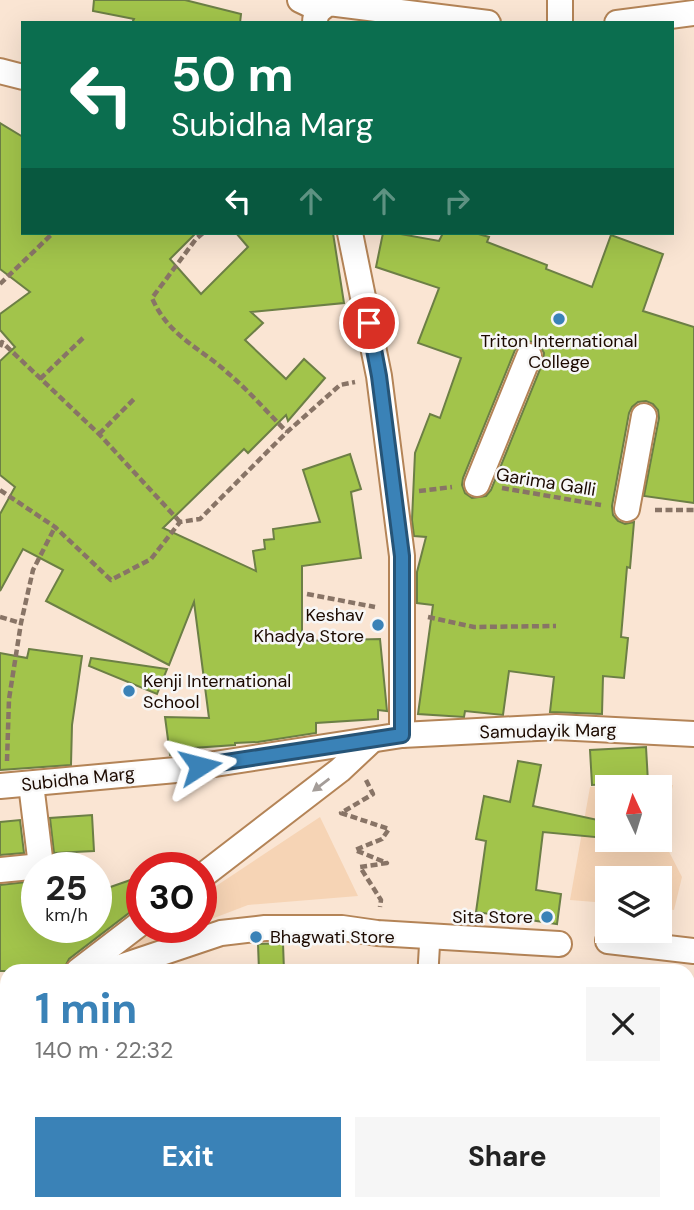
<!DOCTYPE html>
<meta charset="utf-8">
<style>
body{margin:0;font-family:"DM Sans",sans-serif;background:#f6f6f6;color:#222;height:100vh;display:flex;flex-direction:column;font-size:26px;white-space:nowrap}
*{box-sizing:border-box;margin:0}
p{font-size:23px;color:#767676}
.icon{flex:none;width:38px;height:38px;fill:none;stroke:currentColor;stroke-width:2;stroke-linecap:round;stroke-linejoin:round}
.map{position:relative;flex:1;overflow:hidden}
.side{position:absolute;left:0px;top:964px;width:695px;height:247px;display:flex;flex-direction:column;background:#fff;border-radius:21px 21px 0 0;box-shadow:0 7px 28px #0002}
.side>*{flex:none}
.guide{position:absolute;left:21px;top:21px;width:653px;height:214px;border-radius:0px;box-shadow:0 7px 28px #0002;background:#0b6e4f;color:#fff;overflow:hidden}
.needle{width:46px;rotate:356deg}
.fabs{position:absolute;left:595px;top:775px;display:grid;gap:14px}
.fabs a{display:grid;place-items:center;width:77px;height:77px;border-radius:0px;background:#fff;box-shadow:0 7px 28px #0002;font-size:35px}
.speed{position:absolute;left:21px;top:852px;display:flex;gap:14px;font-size:35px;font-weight:700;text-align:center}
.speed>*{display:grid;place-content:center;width:91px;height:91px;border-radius:50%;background:#fff;box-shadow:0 7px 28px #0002;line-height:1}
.speed small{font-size:18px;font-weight:400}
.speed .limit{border:10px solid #d22;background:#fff;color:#111}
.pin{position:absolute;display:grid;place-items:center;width:60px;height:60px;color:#fff;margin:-30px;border:4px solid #fff;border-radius:50%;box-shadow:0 2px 7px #0007}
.me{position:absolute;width:77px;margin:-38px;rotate:81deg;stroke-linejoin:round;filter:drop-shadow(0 0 5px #0008)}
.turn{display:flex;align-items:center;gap:24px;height:147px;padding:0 35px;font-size:32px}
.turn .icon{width:91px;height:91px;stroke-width:2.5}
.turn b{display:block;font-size:49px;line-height:60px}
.lanes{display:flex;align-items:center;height:66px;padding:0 35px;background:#0003;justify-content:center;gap:35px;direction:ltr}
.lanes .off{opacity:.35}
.round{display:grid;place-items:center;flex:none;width:74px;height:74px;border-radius:0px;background:#f6f6f6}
.head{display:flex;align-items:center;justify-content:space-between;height:119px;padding:0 35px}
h1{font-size:42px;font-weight:700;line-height:52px;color:#3a82b7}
.button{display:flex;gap:14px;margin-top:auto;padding:14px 35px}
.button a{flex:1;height:80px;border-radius:0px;background:#3a82b7;color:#fff;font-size:28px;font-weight:700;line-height:80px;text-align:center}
.button a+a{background:#f6f6f6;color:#222}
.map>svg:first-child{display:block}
</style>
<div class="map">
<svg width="694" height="1210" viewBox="0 0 694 1210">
<rect width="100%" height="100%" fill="#fae5d3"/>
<g fill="#f6d4b5" fill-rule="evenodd">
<path d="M673 785 661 836 682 877 674 910 660 908V878H607V903L570 900 590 787ZM607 788H660V840H607Z"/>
<polygon points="320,817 358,896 248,905 201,923 201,896"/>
<polygon points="153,928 191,928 97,964"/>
</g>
<g fill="#a2c44b" stroke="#6c7f45" stroke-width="2" fill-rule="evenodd">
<polygon points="94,0 185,0 241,14 240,23 132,23 134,19 93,11"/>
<polygon points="0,123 23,137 23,233 196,233 170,259 201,294 248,247 236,233 333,233 344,303 251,312 263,323 245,340 286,379 304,359 325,378 288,421 286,415 248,453 244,449 163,528 256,571 253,551 265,549 264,540 274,539 273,529 320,522 303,470 350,454 361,489 351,492 361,558 302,566 302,641 380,639 387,711 378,710 378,719 316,723 316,733 258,742 235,743 235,745 193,748 193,752 170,755 165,717 209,718 194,602 169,665 46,601 63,570 23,549 0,591 0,514 15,487 0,475 0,361 15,347 0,330 0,314 30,292 0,269"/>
<path d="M383 233H395L439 241 443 233H475L489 237 487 242 547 265 546 269 592 287 611 235 663 254 643 311 694 327V503L644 496 659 418 658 410 653 404 646 401 638 402 632 407 629 413 612 506 613 515 618 521 625 524 634 522 630 568 627 567 621 637 628 638 624 678 603 676 602 714 550 712 554 677 509 671 503 715 465 711 464 717 418 714 433 605 417 603V572L426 537 414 536 412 520 415 453 430 414 440 418 461 358 418 343 439 288 376 267ZM526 341 534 342 540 346 544 353 543 362 491 490 486 496 472 498 465 493 462 485 463 478 515 350 519 345Z"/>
<polygon points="29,649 82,656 72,725 71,765 0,770 0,653 27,658"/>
<polygon points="91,658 167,669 157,694 89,666"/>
<polygon points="646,747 648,782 592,785 590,750"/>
<polygon points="518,761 541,765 533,806 607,822 605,838 543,832 536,890 561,894 557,924 476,912 486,841 476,839 484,796 510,802"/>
<polygon points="92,815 94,851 54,853 50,818"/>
<polygon points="20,820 24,853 0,855 0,822"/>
<polygon points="142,876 142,907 133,910 69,959 63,971 0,971 0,885 35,881 36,928 96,928 96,892"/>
<polygon points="283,943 284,971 259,971 258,944"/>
</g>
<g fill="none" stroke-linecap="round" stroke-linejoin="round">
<defs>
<g id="pedestrian">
<polyline points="428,971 430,936"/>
<polyline points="441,1204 442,1210"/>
</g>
<g id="minor">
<polyline points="300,0 319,9"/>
<path d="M315 23C315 12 320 9 329 3L488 23"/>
<polyline points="560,23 560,0"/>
<polyline points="617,23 694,13"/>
<polyline points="0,71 23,77"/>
<polyline points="477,484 529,356"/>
<polyline points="627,509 644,416"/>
<polyline points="402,735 556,727 694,734"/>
<polyline points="0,786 176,770 402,735 402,556 379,376 350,233"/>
<polyline points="0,870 41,866 31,784"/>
<polyline points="201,877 340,770 372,740"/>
<polyline points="608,941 694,951"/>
<polyline points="78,971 142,922"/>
<polyline points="108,971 221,933 265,928 342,928 377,933 559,944"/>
<polyline points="0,1005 7,1003"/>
<polyline points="174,1210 174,1204"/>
</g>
</defs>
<use href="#pedestrian" stroke="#b48457" stroke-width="23"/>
<use href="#minor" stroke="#b48457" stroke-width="28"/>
<g stroke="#887466" stroke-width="4.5" stroke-dasharray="7 3.5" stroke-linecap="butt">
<path d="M203 233 196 239 152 298C169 337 201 348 229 374 250 392 268 413 287 432"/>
<polyline points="0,284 53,233"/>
<polyline points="0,347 2,342 99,434 180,522"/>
<polyline points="40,379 83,338"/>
<polyline points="99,434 136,397"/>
<polyline points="502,488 601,505"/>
<polyline points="0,490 55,527 111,580 151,559 180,522 200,519 287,432 340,385 355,382"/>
<polyline points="419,491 452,487"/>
<polyline points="655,510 694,510"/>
<polyline points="307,594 375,607"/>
<polyline points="0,617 21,623"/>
<polyline points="428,617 474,627 556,626"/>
<polyline points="7,761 9,699 21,623 33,570 55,527"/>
<polyline points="366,780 373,794 341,813 389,829 382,839 355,850 387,863 360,867 381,900 380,907"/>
<polyline points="688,1114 694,1115"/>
</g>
<use href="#pedestrian" stroke="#fff" stroke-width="19"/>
<use href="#minor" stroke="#fff" stroke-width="24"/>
</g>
<defs><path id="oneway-solid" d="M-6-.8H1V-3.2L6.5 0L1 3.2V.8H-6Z" transform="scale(1.75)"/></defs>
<use fill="#a49d99" href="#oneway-solid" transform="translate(321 785) rotate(143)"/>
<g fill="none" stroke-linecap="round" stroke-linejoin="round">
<defs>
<polyline id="route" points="200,766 402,735 402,556 379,376 369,323"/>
</defs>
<use href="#route" stroke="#265477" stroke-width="18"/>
<use href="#route" stroke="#3a82b7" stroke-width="12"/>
</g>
<g fill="#3a82b7" stroke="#f7f7f7" stroke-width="2.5">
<circle cx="559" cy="319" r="7"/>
<circle cx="378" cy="625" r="7"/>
<circle cx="129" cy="691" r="7"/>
<circle cx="547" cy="917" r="7"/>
<circle cx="256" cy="937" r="7"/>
</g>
<g text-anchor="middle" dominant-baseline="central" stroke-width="5" stroke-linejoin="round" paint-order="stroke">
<g font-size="18" fill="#1c0a00" stroke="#f7f7f7" text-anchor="end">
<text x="559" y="341" text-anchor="middle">Triton International<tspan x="559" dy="21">College</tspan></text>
<text x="364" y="615">Keshav<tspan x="364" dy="21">Khadya Store</tspan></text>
<text x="143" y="681" text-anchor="start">Kenji International<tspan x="143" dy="21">School</tspan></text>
<text x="533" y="917">Sita Store</text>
<text x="270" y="937" text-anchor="start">Bhagwati Store</text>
</g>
<g font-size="18" fill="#1c0a00" stroke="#f7f7f7">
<text transform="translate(546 482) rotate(9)">Garima Galli</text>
<text transform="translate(548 731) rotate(-1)">Samudayik Marg</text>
<text transform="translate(78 779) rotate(-6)">Subidha Marg</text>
</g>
</g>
</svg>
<div class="fabs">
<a><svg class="needle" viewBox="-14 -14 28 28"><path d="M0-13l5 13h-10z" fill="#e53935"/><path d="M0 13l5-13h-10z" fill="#767676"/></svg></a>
<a><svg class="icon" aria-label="layers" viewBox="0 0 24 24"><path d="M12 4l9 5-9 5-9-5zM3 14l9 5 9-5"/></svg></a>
</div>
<div class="speed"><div>25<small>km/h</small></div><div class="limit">30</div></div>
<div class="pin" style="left:369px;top:323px;background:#d93025"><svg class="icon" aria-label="arrive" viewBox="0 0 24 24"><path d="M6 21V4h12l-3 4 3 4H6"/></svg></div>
<svg class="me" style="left:200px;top:766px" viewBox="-20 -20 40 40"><path d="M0-17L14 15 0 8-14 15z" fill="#3a82b7" stroke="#fff" stroke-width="4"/></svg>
<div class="guide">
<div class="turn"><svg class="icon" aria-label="left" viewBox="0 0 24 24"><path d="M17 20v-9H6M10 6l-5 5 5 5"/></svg><div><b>50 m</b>Subidha Marg</div></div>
<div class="lanes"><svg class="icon" aria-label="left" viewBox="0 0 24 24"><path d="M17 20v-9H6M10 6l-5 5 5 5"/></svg><svg class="icon off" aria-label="ahead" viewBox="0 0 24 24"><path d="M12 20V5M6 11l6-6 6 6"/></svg><svg class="icon off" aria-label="ahead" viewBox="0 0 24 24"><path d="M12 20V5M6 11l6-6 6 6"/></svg><svg class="icon off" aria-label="right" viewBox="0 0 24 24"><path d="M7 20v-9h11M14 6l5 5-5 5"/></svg></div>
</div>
<section class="side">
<div class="head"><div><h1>1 min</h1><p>140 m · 22:32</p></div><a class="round"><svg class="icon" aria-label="close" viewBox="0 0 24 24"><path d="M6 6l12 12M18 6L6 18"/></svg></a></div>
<div class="button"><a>Exit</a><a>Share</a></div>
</section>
</div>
